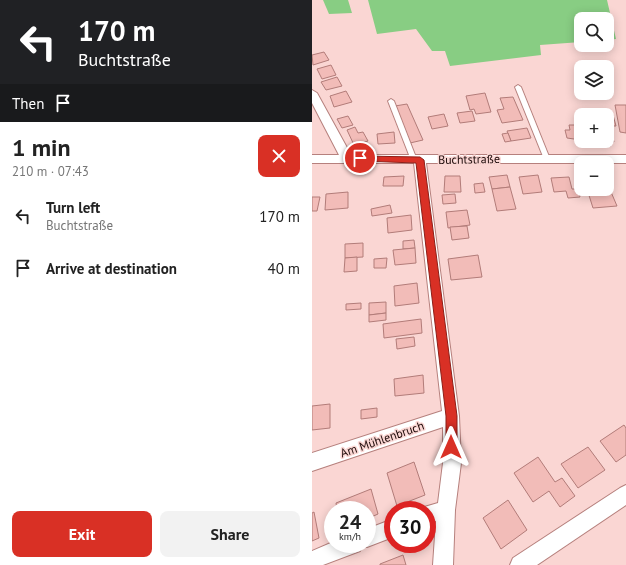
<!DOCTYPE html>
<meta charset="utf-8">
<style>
body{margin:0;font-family:"PT Sans",sans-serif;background:#f2f2f2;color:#222;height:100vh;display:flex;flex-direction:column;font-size:15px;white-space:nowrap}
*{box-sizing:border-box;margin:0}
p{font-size:13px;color:#767676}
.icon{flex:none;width:22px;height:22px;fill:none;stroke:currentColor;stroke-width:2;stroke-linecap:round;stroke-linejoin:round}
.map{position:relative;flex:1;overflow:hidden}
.drawer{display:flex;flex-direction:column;background:#fff;width:312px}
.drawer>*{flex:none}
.top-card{background:#202124;color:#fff;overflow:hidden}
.controls{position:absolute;left:262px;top:12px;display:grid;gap:8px}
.controls a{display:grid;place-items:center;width:40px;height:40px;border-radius:8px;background:#fff;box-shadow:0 2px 10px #0003;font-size:20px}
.speed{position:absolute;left:12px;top:501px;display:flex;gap:8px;font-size:20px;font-weight:700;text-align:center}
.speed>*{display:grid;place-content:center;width:52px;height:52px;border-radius:50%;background:#fff;box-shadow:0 2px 10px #0003;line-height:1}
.speed small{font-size:10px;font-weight:400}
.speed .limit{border:6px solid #d22;background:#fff;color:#111}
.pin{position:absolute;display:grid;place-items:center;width:34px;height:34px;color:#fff;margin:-17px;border:2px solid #fff;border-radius:50%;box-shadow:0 1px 4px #0007}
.me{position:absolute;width:44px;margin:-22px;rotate:0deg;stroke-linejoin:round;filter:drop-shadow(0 0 3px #0008)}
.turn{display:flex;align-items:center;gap:14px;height:84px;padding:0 12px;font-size:18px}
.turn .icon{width:52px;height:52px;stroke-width:2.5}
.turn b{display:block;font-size:28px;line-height:34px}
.then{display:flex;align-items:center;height:38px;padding:0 12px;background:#0003;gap:8px;font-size:15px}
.round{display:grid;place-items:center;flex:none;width:42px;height:42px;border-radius:8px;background:#f2f2f2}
.headline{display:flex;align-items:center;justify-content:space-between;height:68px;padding:0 12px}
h1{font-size:24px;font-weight:700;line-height:30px}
.action{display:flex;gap:8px;margin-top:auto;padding:8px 12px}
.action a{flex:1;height:46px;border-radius:8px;background:#d93025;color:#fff;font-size:16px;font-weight:700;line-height:46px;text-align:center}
.action a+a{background:#f2f2f2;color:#222}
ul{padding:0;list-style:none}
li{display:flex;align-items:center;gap:12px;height:52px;padding:0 12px}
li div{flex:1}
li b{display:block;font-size:15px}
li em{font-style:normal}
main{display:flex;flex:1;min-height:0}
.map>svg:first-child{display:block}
</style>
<main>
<section class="drawer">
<div class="top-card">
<div class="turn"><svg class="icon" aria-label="left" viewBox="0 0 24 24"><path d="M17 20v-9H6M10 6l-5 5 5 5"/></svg><div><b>170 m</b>Buchtstraße</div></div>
<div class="then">Then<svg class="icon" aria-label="arrive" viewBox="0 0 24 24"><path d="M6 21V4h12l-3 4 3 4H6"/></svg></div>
</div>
<div class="headline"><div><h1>1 min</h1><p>210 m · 07:43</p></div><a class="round" style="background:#d93025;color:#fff"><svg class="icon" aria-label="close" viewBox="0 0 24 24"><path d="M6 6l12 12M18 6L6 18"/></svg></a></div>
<ul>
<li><svg class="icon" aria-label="left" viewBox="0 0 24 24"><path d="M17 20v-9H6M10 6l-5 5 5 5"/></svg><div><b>Turn left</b><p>Buchtstraße</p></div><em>170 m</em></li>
<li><svg class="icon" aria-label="arrive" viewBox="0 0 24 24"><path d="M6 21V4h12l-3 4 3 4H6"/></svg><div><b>Arrive at destination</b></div><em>40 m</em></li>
</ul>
<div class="action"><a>Exit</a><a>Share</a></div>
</section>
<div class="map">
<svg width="314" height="565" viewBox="0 0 314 565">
<rect width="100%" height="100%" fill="#fad6d3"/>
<g fill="#88cd83">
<polygon points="11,0 36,0 40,13 17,14"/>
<polygon points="56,0 295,0 304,39 295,40 295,19 269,19 269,42 228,45 229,55 138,66 133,51 120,51 104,29 65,34"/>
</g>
<g fill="#f2bcb8" stroke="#b27c79">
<polygon points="12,52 17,60 1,65 0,55"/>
<polygon points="19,65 24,75 10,79 5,69"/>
<polygon points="25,77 30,86 14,90 9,82"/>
<polygon points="34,91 40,102 22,107 18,96"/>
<polygon points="173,93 179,112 164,114 162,109 158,110 154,96"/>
<polygon points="201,97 211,120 190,123 185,110 192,109 188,98"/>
<polygon points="95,104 111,140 98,143 83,106"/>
<polygon points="303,105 314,105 314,133 308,132"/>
<polygon points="160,111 163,121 148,123 145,113"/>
<polygon points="132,114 136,126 120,129 116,117"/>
<polygon points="301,115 304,126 295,126 295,116"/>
<polygon points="36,116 41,125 30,128 25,119"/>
<polygon points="263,120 269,120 269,140 255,138 253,130 258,130 257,125 264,125"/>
<polygon points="295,126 298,126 302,142 298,142 299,146 288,146 286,141 295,141"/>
<polygon points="43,127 46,133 51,132 56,141 42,145 35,130"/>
<polygon points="215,128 219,138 199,141 195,131"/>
<polygon points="82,132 83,143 66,144 65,134"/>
<polygon points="196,133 199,141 193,142 190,134"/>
<polygon points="195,175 198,187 180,189 177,177"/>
<polygon points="226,175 230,192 211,194 207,177"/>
<polygon points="92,176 91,186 71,186 72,177"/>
<polygon points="133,176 148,176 149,192 132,192"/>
<polygon points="257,177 260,189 266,189 268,197 256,198 254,191 242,192 239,178"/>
<polygon points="171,183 173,192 163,193 162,184"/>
<polygon points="198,187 204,209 185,211 180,189"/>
<polygon points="275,189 292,189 294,193 299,192 305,206 281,208"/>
<polygon points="36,192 36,208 13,210 14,194"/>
<polygon points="143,194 144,203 131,204 130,195"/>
<polygon points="0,197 8,197 5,211 0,211"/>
<polygon points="78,205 80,213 60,216 59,209"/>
<polygon points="155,210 158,225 136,228 134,212"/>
<polygon points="99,215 100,230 76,233 75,218"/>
<polygon points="155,226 157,238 140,240 138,227"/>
<polygon points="102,240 103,248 91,249 91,241"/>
<polygon points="51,243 51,257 33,258 33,244"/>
<polygon points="103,248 104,263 83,265 81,250"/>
<polygon points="166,255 170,277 139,280 136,259"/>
<polygon points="45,257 45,271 32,272 33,258"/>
<polygon points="75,258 74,268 62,268 62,259"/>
<polygon points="105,283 107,303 83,306 82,286"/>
<polygon points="74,302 74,313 57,315 57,303"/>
<polygon points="49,303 49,309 34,310 34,304"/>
<polygon points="74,313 74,320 57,322 57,315"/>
<polygon points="109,319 110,333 72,338 71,324"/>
<polygon points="102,337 103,346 85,349 84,339"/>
<polygon points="111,375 112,393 83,396 82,379"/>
<polygon points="18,404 18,428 0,430 0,406"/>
<polygon points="65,408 65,417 49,419 49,410"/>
<polygon points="312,425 314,428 314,455 304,462 288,441"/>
<polygon points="276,447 293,470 266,488 249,464"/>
<polygon points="226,457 243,482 250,478 263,496 248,507 237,491 221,502 202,473"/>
<polygon points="102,462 113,495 85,506 75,473"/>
<polygon points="59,489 66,514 55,519 55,510 25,510 24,503"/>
<polygon points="196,500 215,530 189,549 171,518"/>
<polygon points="2,512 7,538 0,541 0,513"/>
<polygon points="91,555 94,565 68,565 68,564"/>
</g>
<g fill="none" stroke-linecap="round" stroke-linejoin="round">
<defs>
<g id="lane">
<polygon points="206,85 209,87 238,159 237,160 233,160 232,159 203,87"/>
<polygon points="79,99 82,101 105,160 104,161 100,161 99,160 76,101"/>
</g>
<g id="street">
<polygon points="0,90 5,93 39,155 314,155 314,163 114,163 147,416 149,463 143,510 141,565 121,565 124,521 115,523 115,510 108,510 109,508 126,503 131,463 131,427 0,471 0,453 130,411 102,163 0,163 0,155 27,155 0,103"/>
<polygon points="314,485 314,505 225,565 198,565 201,558 308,488"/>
<polygon points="81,519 81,537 55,547 50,545 48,551 11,565 0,565 0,551 21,542 21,544 55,544 55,529"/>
</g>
</defs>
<use href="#lane" stroke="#b6807d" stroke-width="2"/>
<use href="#street" stroke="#b6807d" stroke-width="2"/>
<use href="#lane" fill="#fff" fill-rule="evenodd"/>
<use href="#street" fill="#fff" fill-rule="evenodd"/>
</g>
<polygon fill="#d93025" stroke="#8d1f18" points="48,156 108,157 112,160 145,416 145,447 143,451 139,453 136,451 134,447 134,416 104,163 48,161 45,158"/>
<g text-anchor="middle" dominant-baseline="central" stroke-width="3" stroke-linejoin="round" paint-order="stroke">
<g font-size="12" fill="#190706" stroke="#fad6d3">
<text transform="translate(157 159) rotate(-1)">Buchtstraße</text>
<text transform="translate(70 439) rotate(-19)">Am Mühlenbruch</text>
</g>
</g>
</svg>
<div class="controls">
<a><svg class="icon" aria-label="search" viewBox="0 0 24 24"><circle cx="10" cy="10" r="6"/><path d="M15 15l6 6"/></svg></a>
<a><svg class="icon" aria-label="layers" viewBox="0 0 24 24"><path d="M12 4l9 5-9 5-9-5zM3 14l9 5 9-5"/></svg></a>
<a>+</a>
<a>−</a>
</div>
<div class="speed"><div>24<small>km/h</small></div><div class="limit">30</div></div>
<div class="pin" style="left:48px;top:158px;background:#d93025"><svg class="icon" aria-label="arrive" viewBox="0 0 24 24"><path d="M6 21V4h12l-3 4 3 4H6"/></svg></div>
<svg class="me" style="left:139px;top:447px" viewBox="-20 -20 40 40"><path d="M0-17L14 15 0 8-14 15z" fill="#d93025" stroke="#fff" stroke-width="4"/></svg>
</div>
</main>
